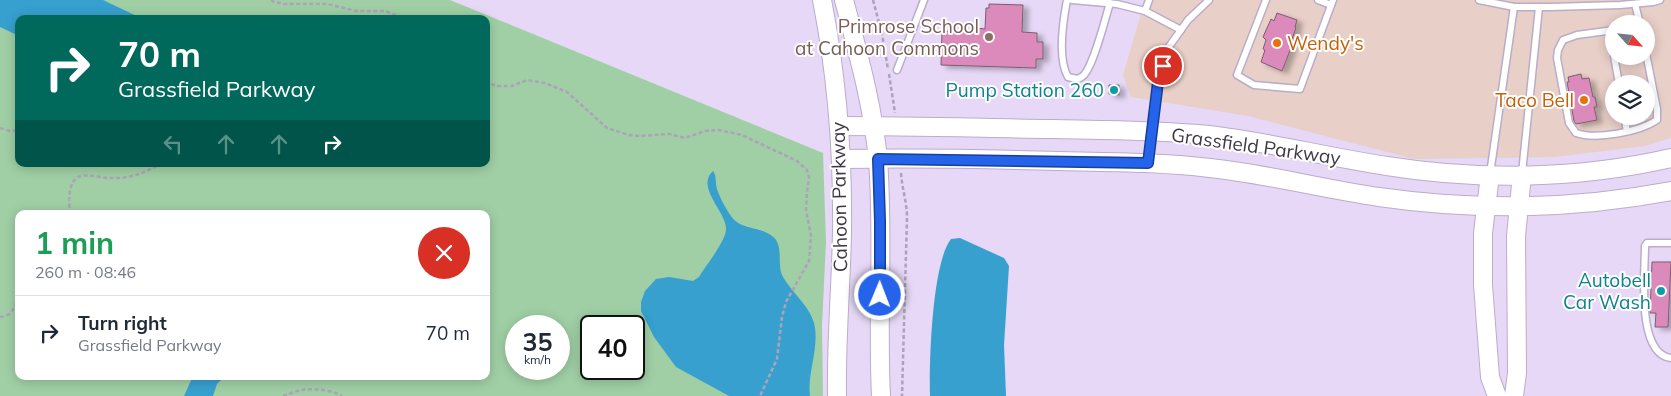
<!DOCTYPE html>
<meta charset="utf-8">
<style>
body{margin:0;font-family:Mulish,sans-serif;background:#f6f6f7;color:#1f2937;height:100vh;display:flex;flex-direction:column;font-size:19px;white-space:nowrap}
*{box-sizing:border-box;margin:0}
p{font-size:16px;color:#747a83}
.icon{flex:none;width:28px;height:28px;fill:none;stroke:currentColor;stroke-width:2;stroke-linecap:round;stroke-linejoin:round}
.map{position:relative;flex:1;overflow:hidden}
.sheet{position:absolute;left:15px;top:210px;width:475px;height:170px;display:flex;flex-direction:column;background:#fff;border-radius:10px;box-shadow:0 2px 12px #0003}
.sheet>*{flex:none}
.banner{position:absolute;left:15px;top:15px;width:475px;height:152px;border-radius:10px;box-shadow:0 2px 12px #0003;background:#00695c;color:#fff;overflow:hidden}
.needle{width:32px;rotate:117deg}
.controls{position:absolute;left:1605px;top:15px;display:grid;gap:10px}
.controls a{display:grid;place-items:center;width:50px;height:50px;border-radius:50%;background:#fff;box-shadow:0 2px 12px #0003;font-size:25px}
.speed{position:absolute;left:505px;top:315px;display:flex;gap:10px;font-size:25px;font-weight:700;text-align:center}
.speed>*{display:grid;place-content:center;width:65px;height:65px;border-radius:50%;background:#fff;box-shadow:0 2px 12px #0003;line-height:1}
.speed small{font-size:12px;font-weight:400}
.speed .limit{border:2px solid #111;border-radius:8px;background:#fff;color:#111}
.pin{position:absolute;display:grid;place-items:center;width:42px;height:42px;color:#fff;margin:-21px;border:2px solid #fff;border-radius:50%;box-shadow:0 1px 5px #0007}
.me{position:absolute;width:55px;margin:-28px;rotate:1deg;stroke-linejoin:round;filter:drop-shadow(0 0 4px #0008)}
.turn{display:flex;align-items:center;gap:18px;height:105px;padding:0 20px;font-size:22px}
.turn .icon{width:65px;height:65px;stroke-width:2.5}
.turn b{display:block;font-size:35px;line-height:42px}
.lanes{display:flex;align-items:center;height:48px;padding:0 20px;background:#0003;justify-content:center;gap:25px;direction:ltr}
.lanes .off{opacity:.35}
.round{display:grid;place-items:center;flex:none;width:52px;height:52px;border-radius:26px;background:#f6f6f7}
.summary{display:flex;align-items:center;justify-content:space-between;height:85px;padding:0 20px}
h1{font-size:30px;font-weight:700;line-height:38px;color:#1e9e55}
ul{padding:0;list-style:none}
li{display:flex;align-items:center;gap:15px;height:75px;padding:0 20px;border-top:1px solid #e0e1e3}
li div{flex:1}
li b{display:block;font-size:19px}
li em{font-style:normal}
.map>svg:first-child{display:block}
</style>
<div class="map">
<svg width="1671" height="396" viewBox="0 0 1671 396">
<defs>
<filter id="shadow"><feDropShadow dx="5.5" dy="3" stdDeviation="2.5" flood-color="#0004"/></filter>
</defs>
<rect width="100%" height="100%" fill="#e6d8f6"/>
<path fill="#e8cfc7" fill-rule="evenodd" d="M1145 0H1671V138L1645 146 1554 157 1414 159 1248 116 1131 97 1123 75ZM1614 24H1646V56H1614ZM1614 84H1646V116H1614Z"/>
<path fill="#a0cfa5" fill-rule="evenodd" d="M0 0H450L823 153 826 242 822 325 823 396H0ZM19 19H486V164H19ZM19 214H486V376H19ZM516 326H559V369H516ZM591 326H634V369H591Z"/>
<g fill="#37a0cf">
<polygon points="0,0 103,0 143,19 19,19 19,36 0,27"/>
<path d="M713 171C717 176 715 183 717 189 720 198 726 209 731 216 740 230 759 226 772 236 784 244 777 263 782 275 791 292 809 305 814 323 820 347 807 372 810 396H729L676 367 654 337 641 311V302L645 291 656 279 669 277 693 281 699 277C706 265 726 241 726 229 727 213 695 187 713 171Z"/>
<path d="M960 238 1004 258 1009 266 1004 345 1006 396H930C929 363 932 263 951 239Z"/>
<polygon points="193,376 225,376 217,384 213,396 184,396"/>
</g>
<g fill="#dc8abb" stroke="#7a5e6e" filter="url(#shadow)">
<polygon points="989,4 1023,5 1022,32 1037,33 1037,42 1043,42 1043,59 1036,59 1036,68 941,65 942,31 976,32 976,28 985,29 986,8 989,8"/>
<polygon points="1277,13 1297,20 1295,27 1296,28 1289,47 1291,48 1282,71 1261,62 1265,50 1263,49 1266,40 1263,37 1271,19 1274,21"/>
<polygon points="1581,74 1582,79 1589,78 1593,97 1595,97 1597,107 1594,107 1597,120 1576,124 1574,121 1567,82 1569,82 1568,77"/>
<polygon points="1109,85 1119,85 1119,95 1109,94"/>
<polygon points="1652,262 1671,262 1668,327 1655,327 1656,313 1650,313"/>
</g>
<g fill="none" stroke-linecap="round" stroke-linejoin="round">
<defs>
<g id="lane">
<path d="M1067 0C1063 21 1057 58 1068 77L1077 79C1078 79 1082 77 1084 75 1094 64 1105 19 1110 3"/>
<polyline points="1072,0 1117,4 1145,11"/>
<polyline points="1149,0 1145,11 1181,30"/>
<polyline points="1266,0 1237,75 1254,85 1300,89 1333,0"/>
<polyline points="1318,0 1331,5"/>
<polyline points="1479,0 1514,7 1551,7 1620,5 1653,2 1660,0"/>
<polyline points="1635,4 1640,24"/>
<path d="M1614 30 1577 35 1563 40 1558 50 1557 58 1569 123 1576 133C1596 140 1639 132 1657 120V109L1646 53"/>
<polyline points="1610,31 1614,53"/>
<polyline points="1614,56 1619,84"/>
<polyline points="897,70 924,0"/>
<polyline points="1624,116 1627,131"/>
<polyline points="1149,161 1158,83 1168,48 1188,20 1209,0"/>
<polyline points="1522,173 1539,7"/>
<polyline points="1490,174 1514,7"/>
<path d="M1671 243H1647L1645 246C1645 272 1636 354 1671 358"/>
</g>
<g id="secondary">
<path d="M822 0C837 76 843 154 842 232 841 287 836 341 837 396"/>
<path d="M844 0C858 53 873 106 878 160 884 239 877 317 881 396"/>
<path d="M839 126C910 126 982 128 1053 129 1105 130 1157 130 1209 135 1268 142 1327 157 1387 166 1480 181 1579 179 1671 158"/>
<path d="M841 159C914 158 987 159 1059 161 1109 162 1160 162 1210 168 1267 174 1323 189 1379 197 1476 211 1575 209 1671 191"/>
<polyline points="1490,175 1483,233 1483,285 1490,377 1497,396"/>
<polyline points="1514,396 1517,373 1516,236 1522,175"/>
</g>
</defs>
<use href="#lane" stroke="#baadca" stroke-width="9"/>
<use href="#secondary" stroke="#baadca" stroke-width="20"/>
<g stroke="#ada2ba" stroke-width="2.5" stroke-dasharray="4 2.5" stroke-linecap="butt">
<polyline points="271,0 274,2 285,4 328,4 356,11 385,11 407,19"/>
<polyline points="873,0 882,34 888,69"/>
<polyline points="889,74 895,113"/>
<polyline points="486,80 495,86 512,86 527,80 545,83 567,92 607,128 629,135 640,136 669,134 685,138 705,131 719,130 742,135 797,161 807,170 809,178 807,192 806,210 811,236 809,261 786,302 782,317 777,359 760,396"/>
<polyline points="0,128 10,131 19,130"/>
<path d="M901 173C902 189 907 202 907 218L902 396"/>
<path d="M70 214C69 203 67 184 78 177 86 173 101 178 109 178 131 179 143 173 161 164"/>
<path d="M0 317C14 316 14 306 19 296"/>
<path d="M283 396C289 394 296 391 302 390 314 388 332 390 342 396"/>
</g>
<use href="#lane" stroke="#fff" stroke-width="6"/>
<use href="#secondary" stroke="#fff" stroke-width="18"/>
</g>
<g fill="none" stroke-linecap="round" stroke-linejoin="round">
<defs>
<polyline id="route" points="880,295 880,221 878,159 1148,163 1158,82 1163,66"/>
</defs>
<use href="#route" stroke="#184099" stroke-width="12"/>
<use href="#route" stroke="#2563eb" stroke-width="9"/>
</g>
<circle fill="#8d6e63" stroke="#fff" stroke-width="2" cx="989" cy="37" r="5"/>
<g fill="#e8710a" stroke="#fff" stroke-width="2">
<circle cx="1277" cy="43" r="5"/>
<circle cx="1584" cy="100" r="5"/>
</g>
<g fill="#0f9aa8" stroke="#fff" stroke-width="2">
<circle cx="1114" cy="90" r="5"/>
<circle cx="1661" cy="291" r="5"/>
</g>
<g text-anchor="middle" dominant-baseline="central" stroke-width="4" stroke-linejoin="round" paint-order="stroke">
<g font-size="19" fill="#785e54" stroke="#fff" text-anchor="end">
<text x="979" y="26">Primrose School<tspan x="979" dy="22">at Cahoon Commons</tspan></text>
</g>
<g font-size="19" fill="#c56008" stroke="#fff" text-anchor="start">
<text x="1287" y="43">Wendy's</text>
<text x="1574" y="100" text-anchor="end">Taco Bell</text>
</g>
<g font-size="19" fill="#0d838f" stroke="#fff" text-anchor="end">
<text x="1104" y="90">Pump Station 260</text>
<text x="1651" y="280">Autobell<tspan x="1651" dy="22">Car Wash</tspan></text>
</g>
<g font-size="19" fill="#3e3945" stroke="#fff">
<text transform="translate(1256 146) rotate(8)">Grassfield Parkway</text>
<text transform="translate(839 197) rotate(-91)">Cahoon Parkway</text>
</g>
</g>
</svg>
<div class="controls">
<a><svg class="needle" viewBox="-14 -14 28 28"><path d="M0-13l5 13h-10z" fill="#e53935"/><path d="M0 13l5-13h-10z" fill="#747a83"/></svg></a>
<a><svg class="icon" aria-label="layers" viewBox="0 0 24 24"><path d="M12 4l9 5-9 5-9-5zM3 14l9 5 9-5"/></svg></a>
</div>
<div class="speed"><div>35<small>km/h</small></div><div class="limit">40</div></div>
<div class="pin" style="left:1163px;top:66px;background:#d93025"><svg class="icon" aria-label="arrive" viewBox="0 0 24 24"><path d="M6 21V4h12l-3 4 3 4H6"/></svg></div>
<svg class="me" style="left:880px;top:295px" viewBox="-20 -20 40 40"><circle r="17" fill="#2563eb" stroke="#fff" stroke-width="3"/><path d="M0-11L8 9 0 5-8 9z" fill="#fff"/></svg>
<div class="banner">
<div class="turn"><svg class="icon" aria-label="right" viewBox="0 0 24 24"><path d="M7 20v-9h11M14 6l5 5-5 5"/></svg><div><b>70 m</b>Grassfield Parkway</div></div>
<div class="lanes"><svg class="icon off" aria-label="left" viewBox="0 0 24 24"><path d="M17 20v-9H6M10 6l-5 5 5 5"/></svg><svg class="icon off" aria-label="ahead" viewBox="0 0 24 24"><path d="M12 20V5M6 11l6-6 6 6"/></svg><svg class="icon off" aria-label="ahead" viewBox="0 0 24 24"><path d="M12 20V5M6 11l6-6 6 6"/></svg><svg class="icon" aria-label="right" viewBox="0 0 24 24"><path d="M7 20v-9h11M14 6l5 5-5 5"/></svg></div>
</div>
<section class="sheet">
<div class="summary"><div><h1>1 min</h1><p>260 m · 08:46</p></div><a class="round" style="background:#d93025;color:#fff"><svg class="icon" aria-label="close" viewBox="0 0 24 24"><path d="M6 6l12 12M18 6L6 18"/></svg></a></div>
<ul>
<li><svg class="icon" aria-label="right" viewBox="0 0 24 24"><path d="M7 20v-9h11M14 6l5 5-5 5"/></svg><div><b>Turn right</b><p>Grassfield Parkway</p></div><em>70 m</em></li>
</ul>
</section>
</div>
